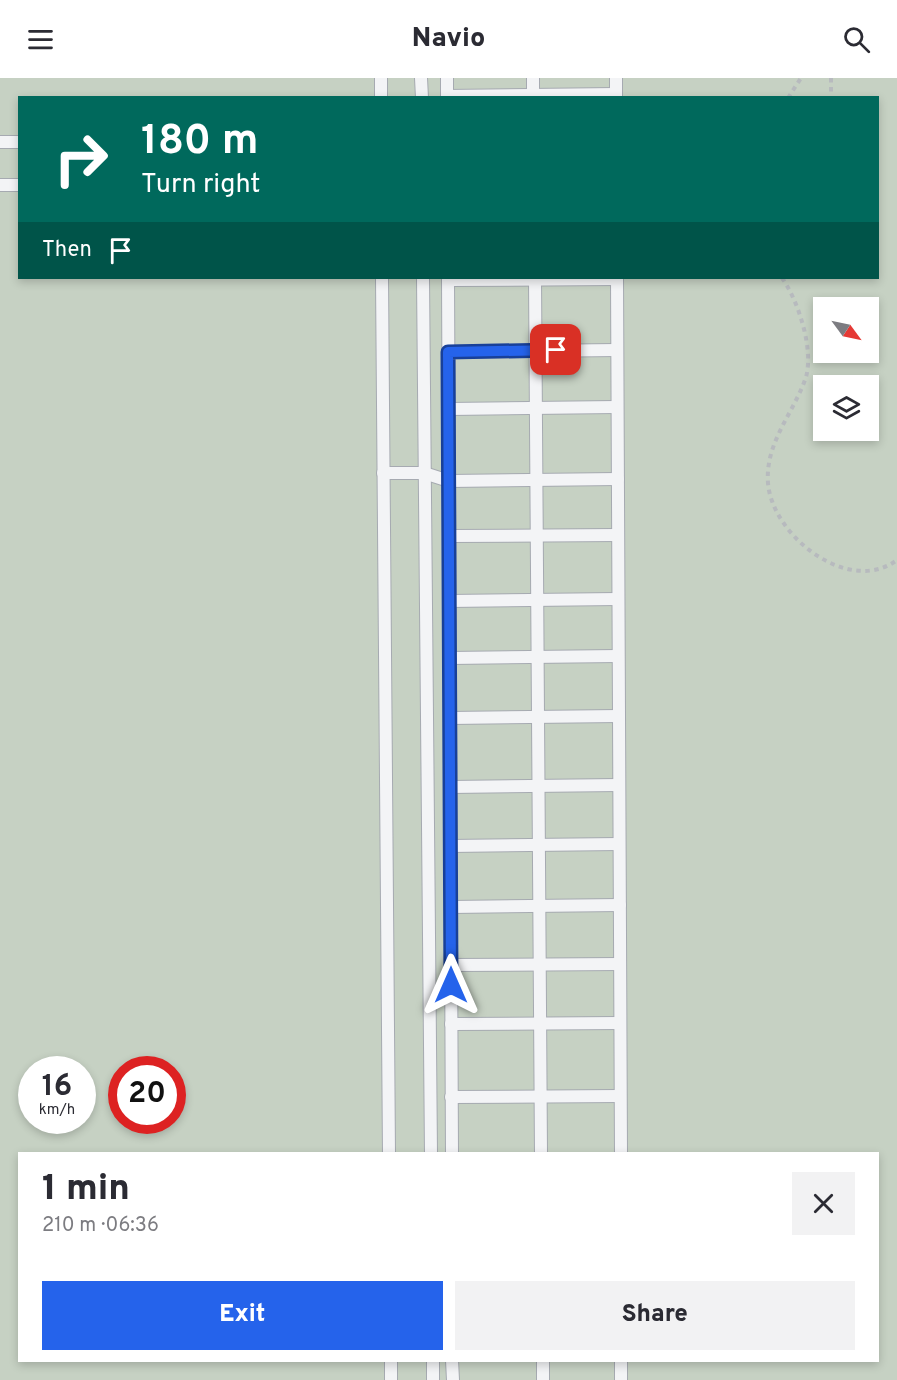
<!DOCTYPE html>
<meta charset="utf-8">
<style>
body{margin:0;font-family:Overpass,sans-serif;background:#f2f2f3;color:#2b2b33;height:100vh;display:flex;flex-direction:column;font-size:22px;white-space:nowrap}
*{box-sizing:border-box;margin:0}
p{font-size:20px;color:#7c7c81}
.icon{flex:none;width:33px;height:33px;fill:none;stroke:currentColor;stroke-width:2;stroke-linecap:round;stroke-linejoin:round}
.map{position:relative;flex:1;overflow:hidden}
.panel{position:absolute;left:18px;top:1074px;width:861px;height:210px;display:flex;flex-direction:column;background:#fff;border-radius:0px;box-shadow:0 3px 9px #0003}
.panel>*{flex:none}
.hud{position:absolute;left:18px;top:18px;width:861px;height:183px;border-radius:0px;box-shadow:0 3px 9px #0003;background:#00695c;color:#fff;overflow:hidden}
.needle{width:39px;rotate:123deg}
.fabs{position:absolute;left:813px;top:219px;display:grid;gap:12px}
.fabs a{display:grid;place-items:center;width:66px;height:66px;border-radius:0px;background:#fff;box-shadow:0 3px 9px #0003;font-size:30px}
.speed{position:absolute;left:18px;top:978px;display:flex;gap:12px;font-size:30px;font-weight:700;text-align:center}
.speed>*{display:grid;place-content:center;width:78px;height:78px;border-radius:50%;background:#fff;box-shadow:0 3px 9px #0003;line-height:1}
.speed small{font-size:15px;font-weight:400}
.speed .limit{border:9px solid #d22;background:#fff;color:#111}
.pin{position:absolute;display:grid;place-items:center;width:51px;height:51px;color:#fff;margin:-26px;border-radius:12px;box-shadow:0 3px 9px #0006}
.me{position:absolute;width:66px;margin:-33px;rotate:0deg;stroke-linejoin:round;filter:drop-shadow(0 0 4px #0008)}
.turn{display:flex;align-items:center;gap:21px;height:126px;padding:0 24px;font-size:27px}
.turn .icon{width:78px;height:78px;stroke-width:2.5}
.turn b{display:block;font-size:42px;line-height:51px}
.then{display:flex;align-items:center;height:57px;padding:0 24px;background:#0003;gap:12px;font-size:22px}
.round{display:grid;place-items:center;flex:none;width:63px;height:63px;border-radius:0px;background:#f2f2f3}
.headline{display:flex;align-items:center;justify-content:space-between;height:102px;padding:0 24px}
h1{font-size:36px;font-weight:800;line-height:45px}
.cta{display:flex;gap:12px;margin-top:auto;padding:12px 24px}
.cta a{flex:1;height:69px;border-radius:0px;background:#2563eb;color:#fff;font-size:24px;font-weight:800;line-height:69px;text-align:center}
.cta a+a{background:#f2f2f3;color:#2b2b33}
header{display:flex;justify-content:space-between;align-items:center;height:78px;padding:0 24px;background:#fff;font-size:27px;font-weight:800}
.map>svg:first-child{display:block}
</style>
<header><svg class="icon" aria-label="menu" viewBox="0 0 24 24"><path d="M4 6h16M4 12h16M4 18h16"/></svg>Navio<svg class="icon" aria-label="search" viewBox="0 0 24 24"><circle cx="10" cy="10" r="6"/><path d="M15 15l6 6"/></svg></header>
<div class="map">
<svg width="897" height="1302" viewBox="0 0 897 1302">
<rect width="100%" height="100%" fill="#e0e3e8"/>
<path fill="#c6d1c3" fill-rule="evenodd" d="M0 0H897V1302H0ZM20 20H878V200H20ZM824 230H868V274H824ZM824 308H868V352H824ZM32 992H82V1042H32ZM122 992H172V1042H122ZM20 1076H878V1282H20Z"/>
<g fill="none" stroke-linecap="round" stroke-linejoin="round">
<defs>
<g id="service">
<polyline points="381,0 381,20"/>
<polyline points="421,0 422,20"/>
<polyline points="447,0 447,20"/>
<polyline points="533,0 533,20"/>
<polyline points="447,18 616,16"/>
<polyline points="616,20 616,0"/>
<polyline points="0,64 20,64"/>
<polyline points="0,107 20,107"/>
<polyline points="382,200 389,1076"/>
<polyline points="423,200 431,1076"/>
<polyline points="448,200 452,1076"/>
<polyline points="535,200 541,1076"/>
<polyline points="617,200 621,1076"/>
<polyline points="448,202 617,201"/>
<polyline points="448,274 617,272"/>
<polyline points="449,331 617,329"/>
<polyline points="383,395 424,395 449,403 618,401"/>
<polyline points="449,458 618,457"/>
<polyline points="449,523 618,521"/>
<polyline points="450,580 618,578"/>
<polyline points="450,640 619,638"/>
<polyline points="450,709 619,707"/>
<polyline points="450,768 619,766"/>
<polyline points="451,829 620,827"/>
<polyline points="451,887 620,886"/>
<polyline points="451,946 620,945"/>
<polyline points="451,1019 620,1018"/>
<polyline points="391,1282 391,1302"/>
<polyline points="433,1282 433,1302"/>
<polyline points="452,1282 453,1302"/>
<polyline points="543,1282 543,1302"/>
<polyline points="621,1282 621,1302"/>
</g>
</defs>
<use href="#service" stroke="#a6aab1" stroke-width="14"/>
<g stroke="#b7babe" stroke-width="4" stroke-dasharray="4.5 4.5" stroke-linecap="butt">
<polyline points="831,0 831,20"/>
<polyline points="788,20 801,0"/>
<path d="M782 200C798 222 814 271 806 299 794 335 765 364 768 405 772 458 849 518 897 482"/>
</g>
<use href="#service" stroke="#f3f4f6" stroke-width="12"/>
</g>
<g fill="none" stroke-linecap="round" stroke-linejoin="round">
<defs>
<polyline id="route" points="451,907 448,274 556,272"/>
</defs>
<use href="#route" stroke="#184099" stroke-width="15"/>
<use href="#route" stroke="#2563eb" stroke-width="10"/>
</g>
</svg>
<div class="fabs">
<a><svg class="needle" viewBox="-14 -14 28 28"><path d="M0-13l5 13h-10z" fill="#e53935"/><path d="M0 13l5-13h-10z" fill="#7c7c81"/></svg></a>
<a><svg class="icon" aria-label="layers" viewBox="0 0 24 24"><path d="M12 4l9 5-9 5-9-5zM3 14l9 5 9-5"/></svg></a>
</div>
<div class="speed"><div>16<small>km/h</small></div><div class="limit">20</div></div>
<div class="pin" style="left:556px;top:272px;background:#d93025"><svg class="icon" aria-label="arrive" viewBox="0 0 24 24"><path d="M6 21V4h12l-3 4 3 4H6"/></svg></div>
<svg class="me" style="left:451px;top:907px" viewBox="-20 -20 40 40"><path d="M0-17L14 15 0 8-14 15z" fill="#2563eb" stroke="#fff" stroke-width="4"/></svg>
<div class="hud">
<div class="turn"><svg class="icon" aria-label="right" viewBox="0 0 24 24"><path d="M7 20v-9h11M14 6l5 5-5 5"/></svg><div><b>180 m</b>Turn right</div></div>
<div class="then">Then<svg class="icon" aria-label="arrive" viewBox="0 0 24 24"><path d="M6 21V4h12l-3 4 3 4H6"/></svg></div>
</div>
<section class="panel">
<div class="headline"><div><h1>1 min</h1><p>210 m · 06:36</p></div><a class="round"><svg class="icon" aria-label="close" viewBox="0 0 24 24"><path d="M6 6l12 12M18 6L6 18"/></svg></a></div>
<div class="cta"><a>Exit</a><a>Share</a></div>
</section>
</div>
